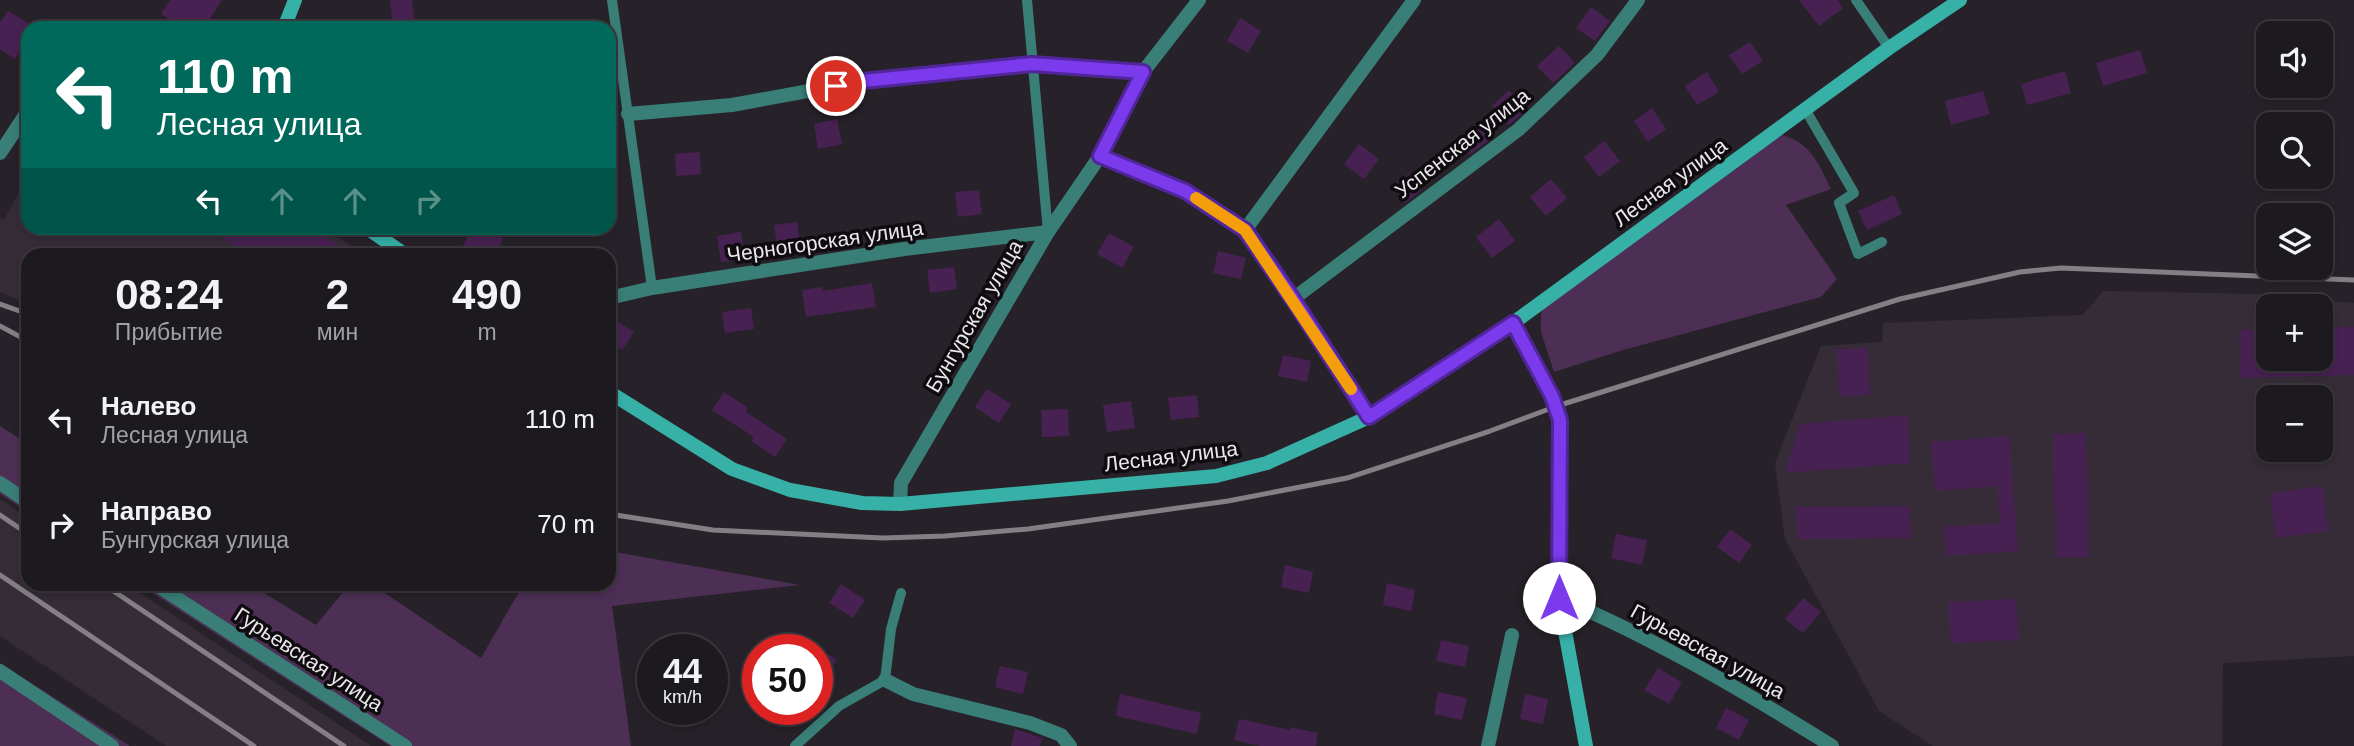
<!DOCTYPE html>
<html lang="ru">
<meta charset="utf-8">
<style>
body{margin:0;font-family:Helvetica,sans-serif;background:#252328;color:#f1f3f6;height:100vh;display:flex;flex-direction:column;font-size:26px;white-space:nowrap}
*{box-sizing:border-box;margin:0}
p{font-size:23px;color:#a0a1a4}
.icon{flex:none;width:38px;height:38px;fill:none;stroke:currentColor;stroke-width:2;stroke-linecap:round;stroke-linejoin:round}
.map{position:relative;flex:1;overflow:hidden}
.side{position:absolute;left:21px;top:248px;width:595px;height:343px;display:flex;flex-direction:column;background:#1d1a1f;border-radius:21px;box-shadow:0 4px 10px #0003,0 0 0 2px #3b383d}
.side>*{flex:none}
.banner{position:absolute;left:21px;top:21px;width:595px;height:214px;border-radius:21px;box-shadow:0 4px 10px #0003,0 0 0 2px #3b383d;background:#00695c;color:#fff;overflow:hidden}
.controls{position:absolute;left:2256px;top:21px;display:grid;gap:14px}
.controls a{display:grid;place-items:center;width:77px;height:77px;border-radius:14px;background:#1d1a1f;box-shadow:0 4px 10px #0003,0 0 0 2px #3b383d;font-size:35px}
.speed{position:absolute;left:637px;top:634px;display:flex;gap:14px;font-size:35px;font-weight:700;text-align:center}
.speed>*{display:grid;place-content:center;width:91px;height:91px;border-radius:50%;background:#1d1a1f;box-shadow:0 4px 10px #0003,0 0 0 2px #3b383d;line-height:1}
.speed small{font-size:18px;font-weight:400}
.speed .limit{border:10px solid #d22;background:#fff;color:#111}
.pin{position:absolute;display:grid;place-items:center;width:60px;height:60px;color:#fff;margin:-30px;border:4px solid #fff;border-radius:50%;box-shadow:0 2px 7px #0007}
.me{position:absolute;width:77px;margin:-38px;rotate:0deg;stroke-linejoin:round;filter:drop-shadow(0 0 5px #0008)}
.turn{display:flex;align-items:center;gap:24px;height:147px;padding:0 21px;font-size:32px}
.turn .icon{width:91px;height:91px;stroke-width:2.5}
.turn b{display:block;font-size:49px;line-height:60px}
.lanes{display:flex;align-items:center;height:66px;padding:0 21px;background:#0003;justify-content:center;gap:35px;direction:ltr}
.lanes .off{opacity:.35}
.eta{display:flex;justify-content:space-evenly;align-items:center;height:119px;text-align:center}
.eta b{font-size:42px;font-weight:700;line-height:49px}
ul{padding:0;list-style:none}
li{display:flex;align-items:center;gap:21px;height:105px;padding:0 21px}
li div{flex:1}
li b{display:block;font-size:26px}
li em{font-style:normal}
.map>svg:first-child{display:block}
</style>
<div class="map">
<svg width="2354" height="746" viewBox="0 0 2354 746">
<rect width="100%" height="100%" fill="#272229"/>
<g fill="#352c37" fill-rule="evenodd">
<polygon points="28,175 28,228 323,228 366,255 28,256 28,304 0,292 0,218 4,220"/>
<path d="M2103 291 2259 294 2354 303V656L2223 663 2222 746H1933L1879 711 1785 539 1775 463 1821 346 1882 342 1883 323 2083 315ZM2268 306H2320V359H2268ZM2268 397H2320V450H2268Z"/>
<polygon points="0,499 28,518 28,584 128,585 371,746 166,746 0,636"/>
</g>
<g fill="#4d2f55">
<path d="M1775 133C1809 140 1817 160 1831 189L1786 205 1837 279 1821 297 1623 350 1554 372 1541 332V313L1550 291Z"/>
<polygon points="0,426 28,444 28,512 0,494"/>
<polygon points="609,551 800,585 612,606 631,746 390,746 140,585 251,585 316,625 349,585 373,585 481,658 523,585 609,584"/>
<polygon points="0,663 130,746 0,746"/>
</g>
<g fill="#482153">
<polygon points="170,0 222,0 204,28 182,28 161,14"/>
<polygon points="390,0 412,0 415,27 393,28"/>
<polygon points="1799,0 1837,0 1843,8 1819,26"/>
<polygon points="1591,7 1610,21 1595,41 1576,28"/>
<polygon points="8,11 28,23 28,38 15,59 0,49 0,22"/>
<polygon points="1240,18 1261,31 1248,53 1227,41"/>
<polygon points="1750,42 1763,61 1742,74 1729,55"/>
<polygon points="1559,46 1575,63 1553,83 1537,66"/>
<polygon points="2140,50 2147,73 2103,86 2096,63"/>
<polygon points="2065,71 2071,93 2027,105 2021,84"/>
<polygon points="1707,72 1719,92 1697,105 1685,86"/>
<polygon points="1509,90 1527,109 1509,125 1492,106"/>
<polygon points="1983,91 1990,114 1951,125 1945,101"/>
<polygon points="1652,108 1666,129 1648,142 1634,121"/>
<polygon points="837,119 842,144 818,149 814,124"/>
<polygon points="1480,127 1489,140 1469,155 1459,142"/>
<polygon points="1604,141 1620,161 1599,177 1584,157"/>
<polygon points="1359,144 1379,159 1364,179 1344,164"/>
<polygon points="700,152 701,174 676,176 675,154"/>
<polygon points="1410,173 1422,190 1405,203 1392,185"/>
<polygon points="1551,179 1567,198 1546,216 1530,197"/>
<polygon points="979,190 982,214 958,217 955,192"/>
<polygon points="1894,195 1902,214 1867,230 1858,211"/>
<polygon points="1499,219 1515,241 1492,258 1476,237"/>
<polygon points="797,222 801,249 778,253 774,225"/>
<polygon points="208,228 314,228 353,256 248,256"/>
<polygon points="473,228 484,228 503,239 494,256 480,256 463,245"/>
<polygon points="741,232 745,258 721,262 717,236"/>
<polygon points="1109,233 1134,247 1122,268 1097,254"/>
<polygon points="1218,251 1246,258 1241,279 1213,273"/>
<polygon points="954,267 957,289 930,293 927,270"/>
<polygon points="872,283 876,307 806,317 802,290 822,287 823,291"/>
<polygon points="751,308 754,329 725,333 722,312"/>
<polygon points="609,316 634,332 622,350 609,342"/>
<polygon points="2354,327 2354,375 2240,378 2239,330 2268,329 2268,359 2320,359 2320,328"/>
<polygon points="1868,348 1870,395 1839,396 1837,349"/>
<polygon points="1283,355 1311,361 1307,382 1278,376"/>
<polygon points="987,389 1011,404 999,423 975,407"/>
<polygon points="724,392 748,408 746,412 787,439 775,457 751,441 754,437 712,410"/>
<polygon points="1197,395 1199,417 1171,420 1168,398"/>
<polygon points="1131,401 1135,428 1107,432 1103,405"/>
<polygon points="1068,409 1069,436 1042,437 1041,410"/>
<polygon points="1908,415 1910,463 1785,473 1800,424"/>
<polygon points="2086,433 2089,557 2056,558 2053,434"/>
<polygon points="2009,436 2018,551 1946,556 1944,527 2000,523 1997,486 1935,491 1931,442"/>
<polygon points="2323,486 2328,531 2276,538 2270,493"/>
<polygon points="1910,506 1911,538 1797,539 1796,507"/>
<polygon points="1730,529 1752,545 1739,563 1717,547"/>
<polygon points="1616,534 1647,540 1642,565 1611,558"/>
<polygon points="1285,565 1313,572 1309,593 1281,587"/>
<polygon points="1387,583 1415,590 1411,611 1383,605"/>
<polygon points="841,584 865,600 853,618 829,603"/>
<polygon points="1803,598 1821,612 1803,633 1785,619"/>
<polygon points="2016,599 2019,640 1951,643 1948,602"/>
<polygon points="1441,640 1469,646 1465,667 1436,661"/>
<polygon points="817,647 837,660 817,691"/>
<polygon points="1000,666 1028,672 1023,694 995,687"/>
<polygon points="1658,668 1682,682 1669,704 1644,690"/>
<polygon points="1438,692 1467,698 1462,720 1434,714"/>
<polygon points="1120,694 1201,713 1197,734 1116,716"/>
<polygon points="1525,694 1548,699 1543,724 1520,719"/>
<polygon points="1726,708 1749,720 1739,740 1716,728"/>
<polygon points="1239,719 1290,730 1290,727 1318,733 1316,746 1260,746 1234,740"/>
<polygon points="1015,729 1042,738 1040,746 1011,746"/>
</g>
<g fill="none" stroke-linecap="round" stroke-linejoin="round">
<g stroke="#397e77" stroke-width="10">
<polyline points="612,0 652,288"/>
<polyline points="1027,0 1048,232"/>
<polyline points="1856,0 1889,48"/>
<polyline points="1805,109 1854,193 1839,203 1858,254 1882,242"/>
<polyline points="795,746 839,706 885,680 891,629 901,593"/>
</g>
<g stroke="#397e77" stroke-width="14">
<polyline points="628,114 732,105 863,81 1032,64 1143,72"/>
<polyline points="0,153 28,111"/>
<polyline points="1100,156 1186,191 1245,230 1293,299 1369,417"/>
<polyline points="1245,230 1414,0"/>
<polyline points="609,298 652,288 904,249 1048,232"/>
<polyline points="1293,299 1518,130 1597,55 1638,0"/>
<polyline points="0,483 28,502"/>
<polyline points="900,504 901,483 1048,232 1100,156 1143,72 1199,0"/>
<polyline points="155,584 405,746"/>
<path d="M1559 598C1654 638 1745 692 1832 746"/>
<polyline points="0,671 112,746"/>
<polyline points="885,680 913,694 1030,723 1061,735 1070,746"/>
<polyline points="1488,746 1512,635"/>
</g>
<g stroke="#37b1a7" stroke-width="14">
<polyline points="284,28 295,0"/>
<polyline points="367,228 407,256"/>
<polyline points="1513,323 1552,396 1560,420 1559,598 1586,746"/>
<polyline points="609,392 732,469 790,490 862,503 900,504 1216,476 1267,463 1369,417 1513,323 1889,48 1960,0"/>
</g>
<g stroke="#837f85" stroke-width="5">
<polyline points="0,304 28,314"/>
<polyline points="0,326 28,341"/>
<polyline points="609,514 713,530 883,538 945,536 1028,529 1228,501 1347,478 1490,431 1557,406 1900,299 2020,272 2061,268 2354,280"/>
<polyline points="0,515 28,534"/>
<polyline points="0,575 254,746"/>
<polyline points="103,584 344,746"/>
</g>
</g>
<g fill="none" stroke-linecap="round" stroke-linejoin="round">
<defs>
<polyline id="route" points="836,86 863,81 1032,64 1143,72 1100,156 1185,191 1245,230 1293,299 1369,417 1513,323 1552,396 1560,420 1559,598"/>
</defs>
<use href="#route" stroke="#51269a" stroke-width="18"/>
<use href="#route" stroke="#7c3aed" stroke-width="12"/>
<polyline stroke="#f59e0b" stroke-width="12" points="1196,198 1245,230 1351,389"/>
</g>
<g text-anchor="middle" dominant-baseline="central" stroke-width="7" stroke-linejoin="round" paint-order="stroke">
<g font-size="21" fill="#ebe8ed" stroke="#0f0c0f">
<text transform="translate(1462 143) rotate(-38)">Успенская улица</text>
<text transform="translate(1670 182) rotate(-36)">Лесная улица</text>
<text transform="translate(825 241) rotate(-8)">Черногорская улица</text>
<text transform="translate(974 316) rotate(-60)">Бунгурская улица</text>
<text transform="translate(1171 456) rotate(-7)">Лесная улица</text>
<text transform="translate(1708 651) rotate(29)">Гурьевская улица</text>
<text transform="translate(309 659) rotate(33)">Гурьевская улица</text>
</g>
</g>
</svg>
<div class="controls">
<a><svg class="icon" aria-label="sound" viewBox="0 0 24 24"><path d="M4 9h4l5-4v14l-5-4H4zM17 9q2 3 0 6"/></svg></a>
<a><svg class="icon" aria-label="search" viewBox="0 0 24 24"><circle cx="10" cy="10" r="6"/><path d="M15 15l6 6"/></svg></a>
<a><svg class="icon" aria-label="layers" viewBox="0 0 24 24"><path d="M12 4l9 5-9 5-9-5zM3 14l9 5 9-5"/></svg></a>
<a>+</a>
<a>−</a>
</div>
<div class="speed"><div>44<small>km/h</small></div><div class="limit">50</div></div>
<div class="pin" style="left:836px;top:86px;background:#d93025"><svg class="icon" aria-label="arrive" viewBox="0 0 24 24"><path d="M6 21V4h12l-3 4 3 4H6"/></svg></div>
<svg class="me" style="left:1559px;top:598px" viewBox="-20 -20 40 40"><circle r="19" fill="#fff"/><path d="M0-13L10 11 0 6-10 11z" fill="#7c3aed"/></svg>
<div class="banner">
<div class="turn"><svg class="icon" aria-label="left" viewBox="0 0 24 24"><path d="M17 20v-9H6M10 6l-5 5 5 5"/></svg><div><b>110 m</b>Лесная улица</div></div>
<div class="lanes"><svg class="icon" aria-label="left" viewBox="0 0 24 24"><path d="M17 20v-9H6M10 6l-5 5 5 5"/></svg><svg class="icon off" aria-label="ahead" viewBox="0 0 24 24"><path d="M12 20V5M6 11l6-6 6 6"/></svg><svg class="icon off" aria-label="ahead" viewBox="0 0 24 24"><path d="M12 20V5M6 11l6-6 6 6"/></svg><svg class="icon off" aria-label="right" viewBox="0 0 24 24"><path d="M7 20v-9h11M14 6l5 5-5 5"/></svg></div>
</div>
<section class="side">
<div class="eta">
<div><b>08:24</b><p>Прибытие</p></div>
<div><b>2</b><p>мин</p></div>
<div><b>490</b><p>m</p></div>
</div>
<ul>
<li><svg class="icon" aria-label="left" viewBox="0 0 24 24"><path d="M17 20v-9H6M10 6l-5 5 5 5"/></svg><div><b>Налево</b><p>Лесная улица</p></div><em>110 m</em></li>
<li><svg class="icon" aria-label="right" viewBox="0 0 24 24"><path d="M7 20v-9h11M14 6l5 5-5 5"/></svg><div><b>Направо</b><p>Бунгурская улица</p></div><em>70 m</em></li>
</ul>
</section>
</div>
